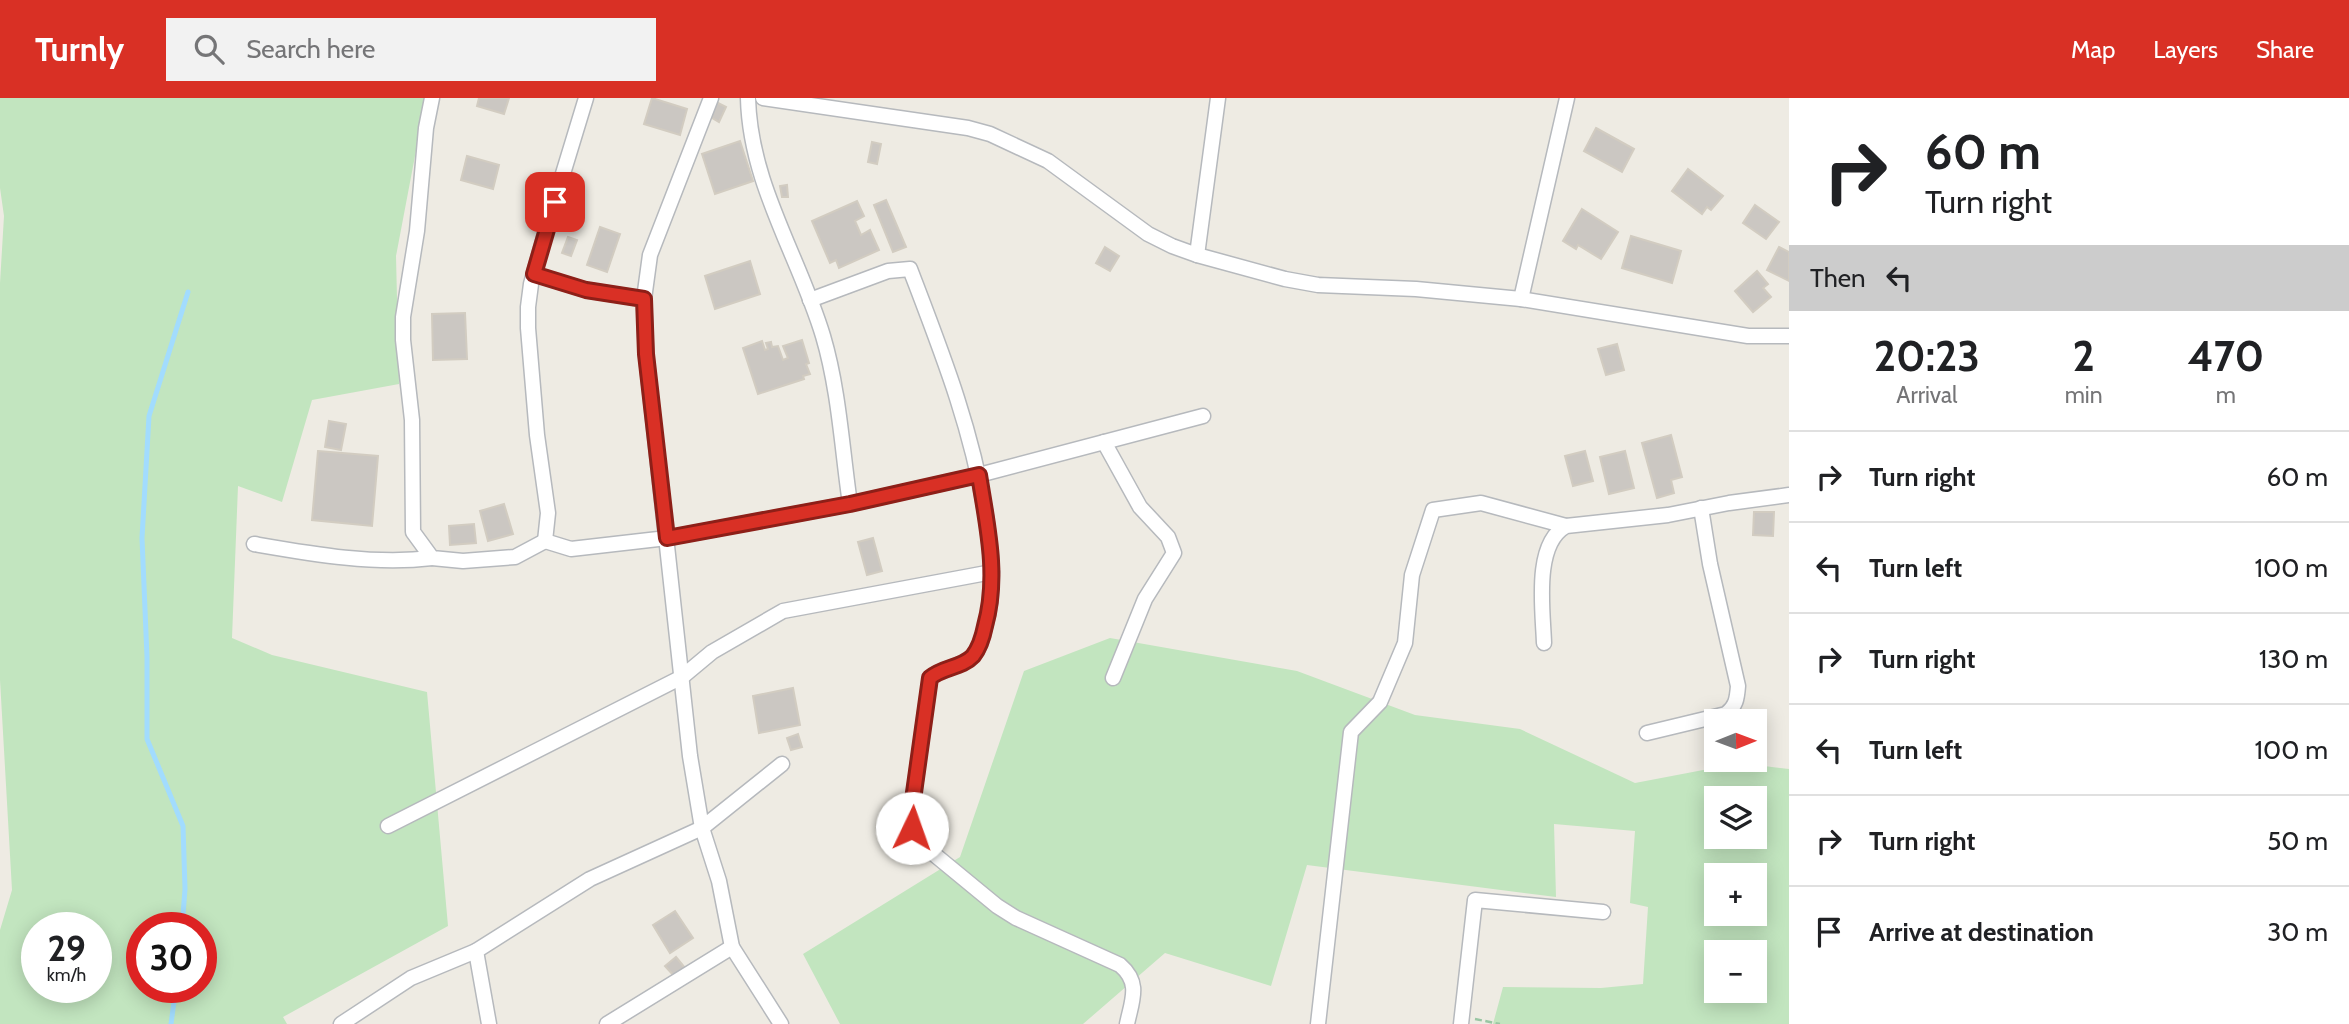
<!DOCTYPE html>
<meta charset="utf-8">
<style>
body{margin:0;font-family:Cabin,sans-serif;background:#f2f2f2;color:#202124;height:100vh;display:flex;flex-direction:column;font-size:26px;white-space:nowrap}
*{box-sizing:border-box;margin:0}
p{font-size:23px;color:#757577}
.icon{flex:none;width:38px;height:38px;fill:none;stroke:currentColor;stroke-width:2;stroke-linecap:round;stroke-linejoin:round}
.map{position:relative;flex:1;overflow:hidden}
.sheet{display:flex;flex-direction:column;background:#fff;width:560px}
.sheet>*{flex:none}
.top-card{background:#fff;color:#202124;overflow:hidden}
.needle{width:46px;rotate:89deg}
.tools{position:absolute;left:1704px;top:611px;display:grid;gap:14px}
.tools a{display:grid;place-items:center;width:63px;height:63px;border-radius:0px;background:#fff;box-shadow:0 4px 18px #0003;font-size:35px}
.speed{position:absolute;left:21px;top:814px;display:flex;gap:14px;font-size:35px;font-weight:700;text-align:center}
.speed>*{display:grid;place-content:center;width:91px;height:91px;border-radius:50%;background:#fff;box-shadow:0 4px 18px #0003;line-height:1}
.speed small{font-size:18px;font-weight:400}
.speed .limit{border:10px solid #d22;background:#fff;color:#111}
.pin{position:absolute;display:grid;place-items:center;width:60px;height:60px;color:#fff;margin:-30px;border-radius:14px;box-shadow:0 4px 10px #0006}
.me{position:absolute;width:77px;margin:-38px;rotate:3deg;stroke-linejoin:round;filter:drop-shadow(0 0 5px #0008)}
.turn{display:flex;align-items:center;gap:24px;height:147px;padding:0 21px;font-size:32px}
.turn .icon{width:91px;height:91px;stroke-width:2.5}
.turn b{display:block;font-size:49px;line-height:60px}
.then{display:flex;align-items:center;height:66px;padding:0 21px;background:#0003;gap:14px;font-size:26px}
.eta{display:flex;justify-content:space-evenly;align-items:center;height:119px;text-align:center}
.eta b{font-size:42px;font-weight:700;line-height:49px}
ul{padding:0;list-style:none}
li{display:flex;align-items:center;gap:21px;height:91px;padding:0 21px;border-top:2px solid #e0e0e0}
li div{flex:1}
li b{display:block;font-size:26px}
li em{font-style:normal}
header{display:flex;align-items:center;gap:42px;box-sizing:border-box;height:98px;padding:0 35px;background:#d93025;color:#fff}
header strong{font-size:33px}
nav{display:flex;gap:38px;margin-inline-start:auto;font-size:24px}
.search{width:490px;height:63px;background:#f2f2f2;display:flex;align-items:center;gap:18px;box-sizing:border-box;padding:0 24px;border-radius:0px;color:#757577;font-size:26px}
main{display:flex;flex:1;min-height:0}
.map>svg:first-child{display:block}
</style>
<header>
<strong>Turnly</strong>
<div class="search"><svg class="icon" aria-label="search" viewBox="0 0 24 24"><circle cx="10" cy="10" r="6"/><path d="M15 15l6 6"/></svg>Search here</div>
<nav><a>Map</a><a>Layers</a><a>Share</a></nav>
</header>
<main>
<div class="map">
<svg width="1789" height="926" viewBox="0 0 1789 926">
<rect width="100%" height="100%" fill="#eeebe3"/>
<g fill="#c2e5bf" fill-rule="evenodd">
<path d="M0 0H426L396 158 399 286 312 302 282 404 238 388 232 540 272 557 427 594 448 828 283 919 287 926H0V832L12 792 0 582V185L4 118 0 90ZM37 830H96V889H37ZM142 830H201V889H142Z"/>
<path d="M1110 540 1297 573 1415 617 1520 631 1635 685 1740 665 1789 671V926H1493L1503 889 1601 890 1643 886 1648 809 1630 805 1635 733 1554 726 1556 799 1307 767 1271 888 1165 855 1083 926H840L803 856 960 759 1024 573ZM1717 700H1755V738H1717ZM1717 777H1755V816H1717ZM1717 854H1755V892H1717Z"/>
</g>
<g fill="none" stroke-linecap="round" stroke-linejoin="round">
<g stroke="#a2dcfe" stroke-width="5">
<polyline points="182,830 185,791 183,728 147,641 147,559 142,440 149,318 188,194"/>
<polyline points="171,926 176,889"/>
</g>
</g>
<g fill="#cbc7c2" stroke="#d2ccc1" stroke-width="2">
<polygon points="479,0 509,0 504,16 477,8"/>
<polygon points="652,0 687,11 680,37 644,26"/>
<polygon points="716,4 726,9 719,24 709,18"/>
<polygon points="1596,30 1634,51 1622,74 1584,53"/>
<polygon points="740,43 753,83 715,96 702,56"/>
<polygon points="872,44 881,46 877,66 868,64"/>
<polygon points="467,58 499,67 493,91 461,82"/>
<polygon points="1688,71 1723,98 1711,112 1707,109 1702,116 1672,93"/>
<polygon points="787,87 788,99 782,99 780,88"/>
<polygon points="886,102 906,149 893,154 874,107"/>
<polygon points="857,103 864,118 855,123 861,137 870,132 879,152 839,170 836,162 830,165 812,123"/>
<polygon points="1755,107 1779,124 1766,141 1743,125"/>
<polygon points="1582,111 1618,134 1601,161 1578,147 1576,151 1563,143"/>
<polygon points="600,129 620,136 607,174 587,167"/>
<polygon points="1631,138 1681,153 1672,185 1622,170"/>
<polygon points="568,139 577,142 571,158 562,155"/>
<polygon points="1105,149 1119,158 1110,173 1096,165"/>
<polygon points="1779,149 1789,154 1789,183 1767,172"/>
<polygon points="750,163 760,196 715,211 705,178"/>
<polygon points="1757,173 1768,186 1763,190 1771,199 1753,214 1735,193"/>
<polygon points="465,215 467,261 433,262 432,216"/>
<polygon points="802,242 809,265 806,266 810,276 803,278 804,281 758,296 743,250 762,243 765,252 768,251 766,245 771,244 772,249 778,248 783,262 788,260 783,248"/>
<polygon points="1617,246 1624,272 1606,277 1598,251"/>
<polygon points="329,323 346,326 341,352 325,349"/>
<polygon points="1671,337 1682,379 1671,382 1674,395 1657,400 1642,345"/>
<polygon points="318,353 378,358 372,428 312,422"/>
<polygon points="1585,353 1593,383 1573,388 1565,358"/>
<polygon points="1625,353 1634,390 1609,396 1600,359"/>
<polygon points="504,406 513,436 488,443 480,413"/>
<polygon points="1754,414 1774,414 1773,438 1753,437"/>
<polygon points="474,426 476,445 450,447 449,428"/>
<polygon points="873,440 882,473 867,477 858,444"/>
<polygon points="793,590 800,627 759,635 753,598"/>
<polygon points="798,636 802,649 791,652 787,640"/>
<polygon points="675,813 693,840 670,855 653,827"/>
<polygon points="676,859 685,870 675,879 665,868"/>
</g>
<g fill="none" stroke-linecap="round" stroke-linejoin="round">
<defs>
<g id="street">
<polyline points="432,0 426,30 417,133 403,219 403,242 412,322 413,434 432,460 463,463 515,459 545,443"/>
<polyline points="586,0 548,125 531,186 528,209 528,230 537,337 548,415 545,443 571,451 667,440 850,406 979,377 1203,318"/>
<polyline points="711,0 650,157 644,201 646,256 690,658 702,730 719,783 732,849 781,926"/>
<path d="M748 0C750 86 799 158 823 238 839 292 842 351 850 406"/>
<polyline points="763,0 968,30 990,36 1048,63 1148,136 1172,148 1197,157 1285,181 1318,187 1416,191 1521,201 1748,238 1789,238"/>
<polyline points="1197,157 1218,0"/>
<polyline points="534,176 586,192 644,201"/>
<polyline points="1521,201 1567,0"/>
<path d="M810 202 888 173 910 171C942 255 972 330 986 419 991 455 996 489 986 525 983 536 981 550 972 559 960 570 942 569 930 580L911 716 912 730 918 743 997 808 1016 820 1120 867C1141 885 1132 902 1127 926"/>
<polyline points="1104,344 1140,409 1168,439 1174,455 1145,501 1113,580"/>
<path d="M254 446C312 456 373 467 432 460"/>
<path d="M1544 545C1543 513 1533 446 1566 428L1668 417 1729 405 1789 397"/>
<path d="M1647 635 1726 616C1736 608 1737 601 1738 588L1710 466 1701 410"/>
<polyline points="388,728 682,579 712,554 783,513 992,474"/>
<polyline points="341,926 411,880 476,853"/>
<polyline points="489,926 476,853 590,781 702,730 782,666"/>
<polyline points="607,926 732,849"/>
<polyline points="1318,926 1351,634 1380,604 1405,545 1412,477 1433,412 1481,405 1566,428"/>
<polyline points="1461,926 1475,802 1603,814"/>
</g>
</defs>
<use href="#street" stroke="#b6b9bd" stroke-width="17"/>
<polyline stroke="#99c6a3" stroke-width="2.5" stroke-dasharray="7 3.5" stroke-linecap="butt" points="1475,921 1500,926"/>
<use href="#street" stroke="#fff" stroke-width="14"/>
</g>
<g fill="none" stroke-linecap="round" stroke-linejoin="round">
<defs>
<path id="route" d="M555 104 534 176 586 192 644 201 646 256 667 440 850 406 979 377C987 427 999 478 985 528 983 538 980 549 973 558 962 570 942 569 930 580L911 716 912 730"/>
</defs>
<use href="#route" stroke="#8d1f18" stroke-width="18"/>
<use href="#route" stroke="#d93025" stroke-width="12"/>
</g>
</svg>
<div class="tools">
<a><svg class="needle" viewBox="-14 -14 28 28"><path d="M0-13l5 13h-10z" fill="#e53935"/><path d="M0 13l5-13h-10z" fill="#757577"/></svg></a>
<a><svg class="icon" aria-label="layers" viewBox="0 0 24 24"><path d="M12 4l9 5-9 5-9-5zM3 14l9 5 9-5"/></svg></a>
<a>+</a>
<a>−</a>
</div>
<div class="speed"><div>29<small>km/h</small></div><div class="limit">30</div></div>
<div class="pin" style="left:555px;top:104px;background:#d93025"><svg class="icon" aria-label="arrive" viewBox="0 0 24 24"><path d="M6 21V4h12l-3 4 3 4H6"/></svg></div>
<svg class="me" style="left:912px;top:730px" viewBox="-20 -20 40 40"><circle r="19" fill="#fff"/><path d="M0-13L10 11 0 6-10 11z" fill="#d93025"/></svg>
</div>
<section class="sheet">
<div class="top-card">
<div class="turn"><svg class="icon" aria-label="right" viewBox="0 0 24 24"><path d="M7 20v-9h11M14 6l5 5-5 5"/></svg><div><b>60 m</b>Turn right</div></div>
<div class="then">Then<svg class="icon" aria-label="left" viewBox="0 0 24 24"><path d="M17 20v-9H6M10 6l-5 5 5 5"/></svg></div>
</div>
<div class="eta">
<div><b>20:23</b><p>Arrival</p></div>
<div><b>2</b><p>min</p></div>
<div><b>470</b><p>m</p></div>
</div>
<ul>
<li><svg class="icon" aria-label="right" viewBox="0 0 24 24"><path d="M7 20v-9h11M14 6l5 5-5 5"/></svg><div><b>Turn right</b></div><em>60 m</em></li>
<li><svg class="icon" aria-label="left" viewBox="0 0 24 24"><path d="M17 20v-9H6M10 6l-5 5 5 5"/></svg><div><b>Turn left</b></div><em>100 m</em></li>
<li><svg class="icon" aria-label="right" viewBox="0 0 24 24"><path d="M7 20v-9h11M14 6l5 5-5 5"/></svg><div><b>Turn right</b></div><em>130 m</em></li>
<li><svg class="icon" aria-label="left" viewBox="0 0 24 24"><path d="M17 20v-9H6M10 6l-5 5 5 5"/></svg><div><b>Turn left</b></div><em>100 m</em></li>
<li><svg class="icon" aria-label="right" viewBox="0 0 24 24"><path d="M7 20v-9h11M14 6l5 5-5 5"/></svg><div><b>Turn right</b></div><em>50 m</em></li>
<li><svg class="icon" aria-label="arrive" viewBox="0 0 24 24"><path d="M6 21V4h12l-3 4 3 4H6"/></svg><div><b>Arrive at destination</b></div><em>30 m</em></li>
</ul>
</section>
</main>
